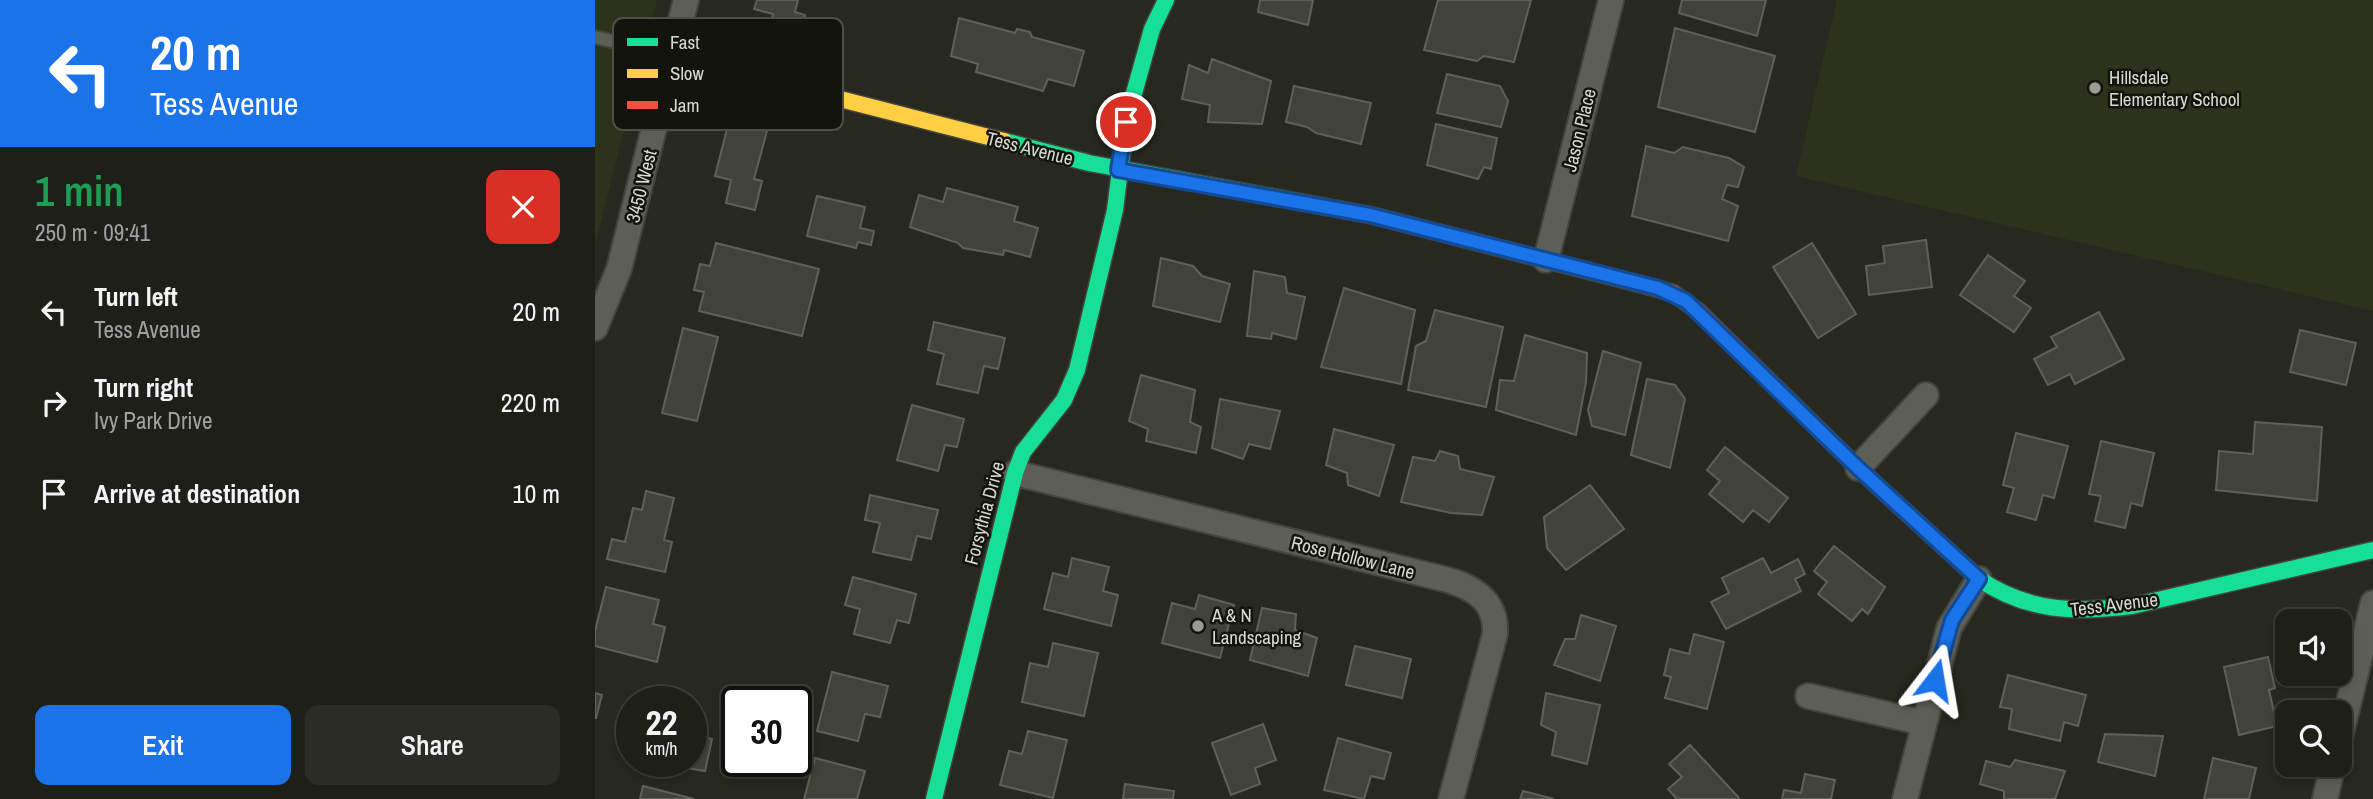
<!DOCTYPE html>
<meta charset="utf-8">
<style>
body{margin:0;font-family:"Archivo Narrow",sans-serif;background:#2a2c25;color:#f1f3f6;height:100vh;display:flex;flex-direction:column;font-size:26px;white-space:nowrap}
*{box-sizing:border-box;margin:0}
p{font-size:23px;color:#a0a2a2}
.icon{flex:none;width:38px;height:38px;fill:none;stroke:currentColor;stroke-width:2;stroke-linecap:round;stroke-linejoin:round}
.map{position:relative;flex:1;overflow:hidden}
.details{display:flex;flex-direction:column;background:#1d1f18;width:595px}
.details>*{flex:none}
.banner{background:#1a73e8;color:#fff;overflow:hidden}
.buttons{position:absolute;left:1680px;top:609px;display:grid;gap:14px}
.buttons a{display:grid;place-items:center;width:77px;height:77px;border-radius:14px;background:#1d1f18;box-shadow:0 4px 10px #0003,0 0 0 2px #3b3d37;font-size:35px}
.speed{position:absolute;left:21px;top:686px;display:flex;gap:14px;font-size:35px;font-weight:700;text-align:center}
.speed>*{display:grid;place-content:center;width:91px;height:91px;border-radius:50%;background:#1d1f18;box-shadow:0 4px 10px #0003,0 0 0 2px #3b3d37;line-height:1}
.speed small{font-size:18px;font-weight:400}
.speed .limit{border:4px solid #111;border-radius:10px;background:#fff;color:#111}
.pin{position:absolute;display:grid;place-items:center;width:60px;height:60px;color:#fff;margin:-30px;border:4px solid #fff;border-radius:50%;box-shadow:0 2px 7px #0007}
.me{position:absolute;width:77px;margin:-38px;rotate:14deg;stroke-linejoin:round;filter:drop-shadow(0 0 5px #0008)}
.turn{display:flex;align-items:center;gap:24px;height:147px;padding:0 35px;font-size:32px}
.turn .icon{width:91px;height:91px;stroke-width:2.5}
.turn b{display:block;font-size:49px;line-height:60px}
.round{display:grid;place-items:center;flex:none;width:74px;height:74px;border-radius:14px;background:#2a2c25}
.overview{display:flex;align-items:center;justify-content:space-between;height:119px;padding:0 35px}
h1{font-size:42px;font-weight:600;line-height:52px;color:#1e9e55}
.action{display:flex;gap:14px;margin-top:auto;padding:14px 35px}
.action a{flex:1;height:80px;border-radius:14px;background:#1a73e8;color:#fff;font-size:28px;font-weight:600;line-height:80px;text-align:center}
.action a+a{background:#2a2c25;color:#f1f3f6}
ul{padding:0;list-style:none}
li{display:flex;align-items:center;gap:21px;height:91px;padding:0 35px}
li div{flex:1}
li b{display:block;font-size:26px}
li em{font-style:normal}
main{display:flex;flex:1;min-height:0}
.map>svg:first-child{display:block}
</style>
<main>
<section class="details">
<div class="banner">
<div class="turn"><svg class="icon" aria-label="left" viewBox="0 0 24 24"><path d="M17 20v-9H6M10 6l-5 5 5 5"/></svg><div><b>20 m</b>Tess Avenue</div></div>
</div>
<div class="overview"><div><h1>1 min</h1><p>250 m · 09:41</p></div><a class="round" style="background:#d93025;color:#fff"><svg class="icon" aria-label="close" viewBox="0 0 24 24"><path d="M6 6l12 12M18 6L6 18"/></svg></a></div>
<ul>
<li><svg class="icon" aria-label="left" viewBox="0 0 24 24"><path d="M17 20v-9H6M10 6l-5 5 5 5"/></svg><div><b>Turn left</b><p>Tess Avenue</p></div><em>20 m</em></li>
<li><svg class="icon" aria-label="right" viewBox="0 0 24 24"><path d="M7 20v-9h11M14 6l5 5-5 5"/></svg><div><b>Turn right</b><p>Ivy Park Drive</p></div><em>220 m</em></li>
<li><svg class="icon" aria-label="arrive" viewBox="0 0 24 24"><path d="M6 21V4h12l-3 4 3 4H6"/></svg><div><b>Arrive at destination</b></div><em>10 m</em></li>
</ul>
<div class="action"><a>Exit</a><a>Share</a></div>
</section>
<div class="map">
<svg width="1778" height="799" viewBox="0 0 1778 799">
<rect width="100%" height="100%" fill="#272920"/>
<g fill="#2d321c">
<polygon points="0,0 62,0 0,246"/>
<polygon points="1242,0 1778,0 1778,311 1201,176"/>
</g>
<g fill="#41433b" stroke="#5f6159" stroke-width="2">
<polygon points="162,0 203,0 200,12 210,15 203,43 173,35 178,14 159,9"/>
<polygon points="665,0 718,0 713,25 663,12"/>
<polygon points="843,0 936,0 919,62 889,56 882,61 829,50"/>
<polygon points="1087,0 1171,0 1162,36 1084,13"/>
<polygon points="364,18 420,33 422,29 435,32 437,37 489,51 479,86 453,79 448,91 381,72 383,64 356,56"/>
<polygon points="1080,28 1180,56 1160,132 1063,107"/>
<polygon points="617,59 676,81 667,124 613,122 615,105 587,99 594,65 613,73"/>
<polygon points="852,74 905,86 913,101 906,127 842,113"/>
<polygon points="699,86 776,103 766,144 721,133 712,127 691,122"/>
<polygon points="134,121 172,131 159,179 167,181 160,210 131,203 136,180 120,176"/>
<polygon points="841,124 902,138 896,169 889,167 883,179 832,165"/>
<polygon points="1051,146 1079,153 1088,147 1134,158 1149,167 1143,187 1132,185 1127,199 1143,206 1133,241 1037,216"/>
<polygon points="352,188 423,207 419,221 443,228 435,257 409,250 408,255 368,248 363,243 315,227 324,195 348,202"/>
<polygon points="222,196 270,207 265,228 279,231 276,245 263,242 261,248 212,236"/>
<polygon points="1331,240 1337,287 1274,295 1271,266 1290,263 1288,246"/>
<polygon points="121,243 224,269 207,336 104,311 109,292 99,290 105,264 115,266"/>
<polygon points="1217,243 1261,314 1223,338 1178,267"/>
<polygon points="1393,255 1430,281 1419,296 1436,308 1419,332 1365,295"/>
<polygon points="566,258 598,266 607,276 635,284 625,322 558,306"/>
<polygon points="659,271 690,277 692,293 710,297 701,339 677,333 676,339 652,336"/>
<polygon points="749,288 820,310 806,384 726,367"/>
<polygon points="840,310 908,327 891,407 813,390 821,346 831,341"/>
<polygon points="1504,312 1529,359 1480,384 1475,374 1453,385 1439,359 1462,347 1456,337"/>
<polygon points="339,322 410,338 403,369 389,366 383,393 342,384 349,354 333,350"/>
<polygon points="88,328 123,337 102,421 67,413"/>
<polygon points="1705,330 1761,343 1751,385 1695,372"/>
<polygon points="930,335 992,353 991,382 981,435 901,410 905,380 919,381"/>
<polygon points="1008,351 1046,363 1030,435 997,426 993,410"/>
<polygon points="546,375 600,390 595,422 606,427 601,453 551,441 553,429 534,421"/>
<polygon points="1052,379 1080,385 1090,399 1075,468 1036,455"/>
<polygon points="625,399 685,411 675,449 654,444 648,459 617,448"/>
<polygon points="317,405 369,419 362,447 350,445 343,471 302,460"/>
<polygon points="1660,422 1727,427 1722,501 1621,490 1624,451 1658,454"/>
<polygon points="739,429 799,445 784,496 753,485 752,473 731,465"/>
<polygon points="1421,433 1473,446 1459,498 1448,495 1441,520 1412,512 1419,488 1408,485"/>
<polygon points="1506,441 1559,453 1547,506 1536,503 1530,528 1500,521 1506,496 1494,494"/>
<polygon points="1130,447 1193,498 1174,522 1158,510 1148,522 1114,494 1125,481 1112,470"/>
<polygon points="845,451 863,456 865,469 899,477 887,515 856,513 806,502 818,457 840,461"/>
<polygon points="995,485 1029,529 971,570 952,548 949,517"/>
<polygon points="51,491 79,498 69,540 77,542 70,572 12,559 17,539 30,542 38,508 47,510"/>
<polygon points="275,495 343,510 336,539 322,536 316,560 278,552 285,523 270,520"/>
<polygon points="1239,546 1290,587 1273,614 1267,609 1257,621 1223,594 1232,582 1219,571"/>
<polygon points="477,558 514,567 508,591 523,595 516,626 449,609 458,573 473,577"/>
<polygon points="1168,558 1176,573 1203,559 1210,574 1200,579 1206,591 1131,629 1116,602 1134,593 1127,578"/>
<polygon points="258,577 321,594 314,623 302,620 295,643 259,634 265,609 250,605"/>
<polygon points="11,587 64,600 58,624 70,627 62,662 0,646 0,631"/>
<polygon points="604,595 639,605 625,658 567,643 577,603 600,609"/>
<polygon points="667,608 701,614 700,630 722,638 713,676 655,660"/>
<polygon points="986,615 1021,626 1005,681 959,665 970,639 980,639"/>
<polygon points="1099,634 1129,642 1112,709 1070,698 1076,677 1069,675 1075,649 1094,654"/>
<polygon points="458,643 503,653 489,716 427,702 435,663 453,667"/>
<polygon points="760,646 816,659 807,698 751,685"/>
<polygon points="1673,657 1680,688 1674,690 1682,726 1644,735 1629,667"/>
<polygon points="237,672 293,686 285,717 270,714 263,741 222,731"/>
<polygon points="1413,675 1491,695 1483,726 1469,722 1465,741 1414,729 1417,709 1405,707"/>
<polygon points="0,693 7,695 1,718 0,718"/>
<polygon points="951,693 1005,705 992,764 957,755 961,732 946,725"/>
<polygon points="668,724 681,760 660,768 665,784 636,795 617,743"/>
<polygon points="433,731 472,740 458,798 405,785 414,751 427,754"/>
<polygon points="1510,734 1568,736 1560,776 1503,762"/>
<polygon points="96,735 117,739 110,771 69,764 96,761"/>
<polygon points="743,738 796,753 789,779 776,776 769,799 729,790"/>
<polygon points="1095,745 1145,799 1082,799 1073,789 1087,777 1074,764"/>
<polygon points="220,758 270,771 262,799 209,799"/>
<polygon points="1618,758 1661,768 1654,799 1609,799"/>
<polygon points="1420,760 1470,771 1460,799 1409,799 1409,791 1385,784 1391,761 1415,767"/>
<polygon points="1210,774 1240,780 1236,799 1187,799 1189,790 1206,793"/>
<polygon points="530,784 579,791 578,799 528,799"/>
<polygon points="48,786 99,799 45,799"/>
<polygon points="928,791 959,799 925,799"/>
</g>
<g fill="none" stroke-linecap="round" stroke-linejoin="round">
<defs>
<polyline id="lane" points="0,37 74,55"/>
<g id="street">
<polyline points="951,260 1016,0"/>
<polyline points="0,328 24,269 91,0"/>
<polyline points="1263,468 1331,395"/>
<path d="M420 473 853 580C880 588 902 602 900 634L856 799"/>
<polyline points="1213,696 1329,723"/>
<polyline points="1745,738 1778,603"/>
<polyline points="1310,799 1354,628 1384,579"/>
<polyline points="1730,799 1738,765"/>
</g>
<g id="fast">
<polyline points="409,141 494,163 775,215 1041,283"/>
<path d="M1264 469 1384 579C1433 612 1480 613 1537 606L1778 550"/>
<polyline points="339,799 420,473 428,452 469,400 482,370 520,210 531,122 557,29 571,0"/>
</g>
<polyline id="slow" points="77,56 409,141"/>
<polyline id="jam" points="1041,283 1078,293 1103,311 1264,469"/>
</defs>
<use href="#lane" stroke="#43453d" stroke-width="16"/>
<use href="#street" stroke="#43453d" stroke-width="28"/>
<use href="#fast" stroke="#43453d" stroke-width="19"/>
<use href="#slow" stroke="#43453d" stroke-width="19"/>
<use href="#jam" stroke="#43453d" stroke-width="19"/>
<use href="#lane" stroke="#5d5f57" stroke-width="12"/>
<use href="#street" stroke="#5d5f57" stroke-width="24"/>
<use href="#fast" stroke="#16e098" stroke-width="16"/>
<use href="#slow" stroke="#ffcf43" stroke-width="16"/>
<use href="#jam" stroke="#f24e42" stroke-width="16"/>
</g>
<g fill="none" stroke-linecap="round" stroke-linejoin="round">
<defs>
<polyline id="route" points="531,122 523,170 775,215 1063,288 1091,301 1263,468 1384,579 1357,620 1340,680"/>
</defs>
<use href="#route" stroke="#114b97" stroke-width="18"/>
<use href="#route" stroke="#1a73e8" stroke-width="12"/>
</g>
<g fill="#999b91" stroke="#13140d" stroke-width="2.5">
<circle cx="1500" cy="88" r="7"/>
<circle cx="603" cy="626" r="7"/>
</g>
<g text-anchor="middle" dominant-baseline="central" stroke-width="5" stroke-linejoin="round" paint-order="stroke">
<g font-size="19" fill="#d6d9ce" stroke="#13140d" text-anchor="start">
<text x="1514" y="77">Hillsdale<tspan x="1514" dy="22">Elementary School</tspan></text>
<text x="617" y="615">A &amp; N<tspan x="617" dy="22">Landscaping</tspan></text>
</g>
<g font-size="19" fill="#d6d9ce" stroke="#13140d">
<text transform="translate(984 130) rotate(-76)">Jason Place</text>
<text transform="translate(435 148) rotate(14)">Tess Avenue</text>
<text transform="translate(46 186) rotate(-76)">3450 West</text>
<text transform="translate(389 513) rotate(-75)">Forsythia Drive</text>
<text transform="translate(758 557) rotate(14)">Rose Hollow Lane</text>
<text transform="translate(1519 604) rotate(-7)">Tess Avenue</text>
</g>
</g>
<rect x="18" y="18" width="230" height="112" rx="10" fill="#13140d" stroke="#4e4f47" stroke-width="2"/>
<rect x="32" y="38" width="31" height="8" fill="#16e098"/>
<rect x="32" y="69" width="31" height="9" fill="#ffcf43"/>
<rect x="32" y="101" width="31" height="8" fill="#f24e42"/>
<g font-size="19" fill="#d6d9ce">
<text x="75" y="49">Fast</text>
<text x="75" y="80">Slow</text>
<text x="75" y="112">Jam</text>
</g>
</svg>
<div class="buttons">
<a><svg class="icon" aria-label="sound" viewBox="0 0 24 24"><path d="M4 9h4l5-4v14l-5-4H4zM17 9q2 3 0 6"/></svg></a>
<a><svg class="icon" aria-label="search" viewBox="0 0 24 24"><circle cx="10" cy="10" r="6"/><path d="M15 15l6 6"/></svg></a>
</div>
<div class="speed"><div>22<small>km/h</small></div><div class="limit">30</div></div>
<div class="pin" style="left:531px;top:122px;background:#d93025"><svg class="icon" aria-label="arrive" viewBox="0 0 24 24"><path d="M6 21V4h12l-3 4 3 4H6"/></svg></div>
<svg class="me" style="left:1340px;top:680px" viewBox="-20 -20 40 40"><path d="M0-17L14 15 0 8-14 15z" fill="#1a73e8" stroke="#fff" stroke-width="4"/></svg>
</div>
</main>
